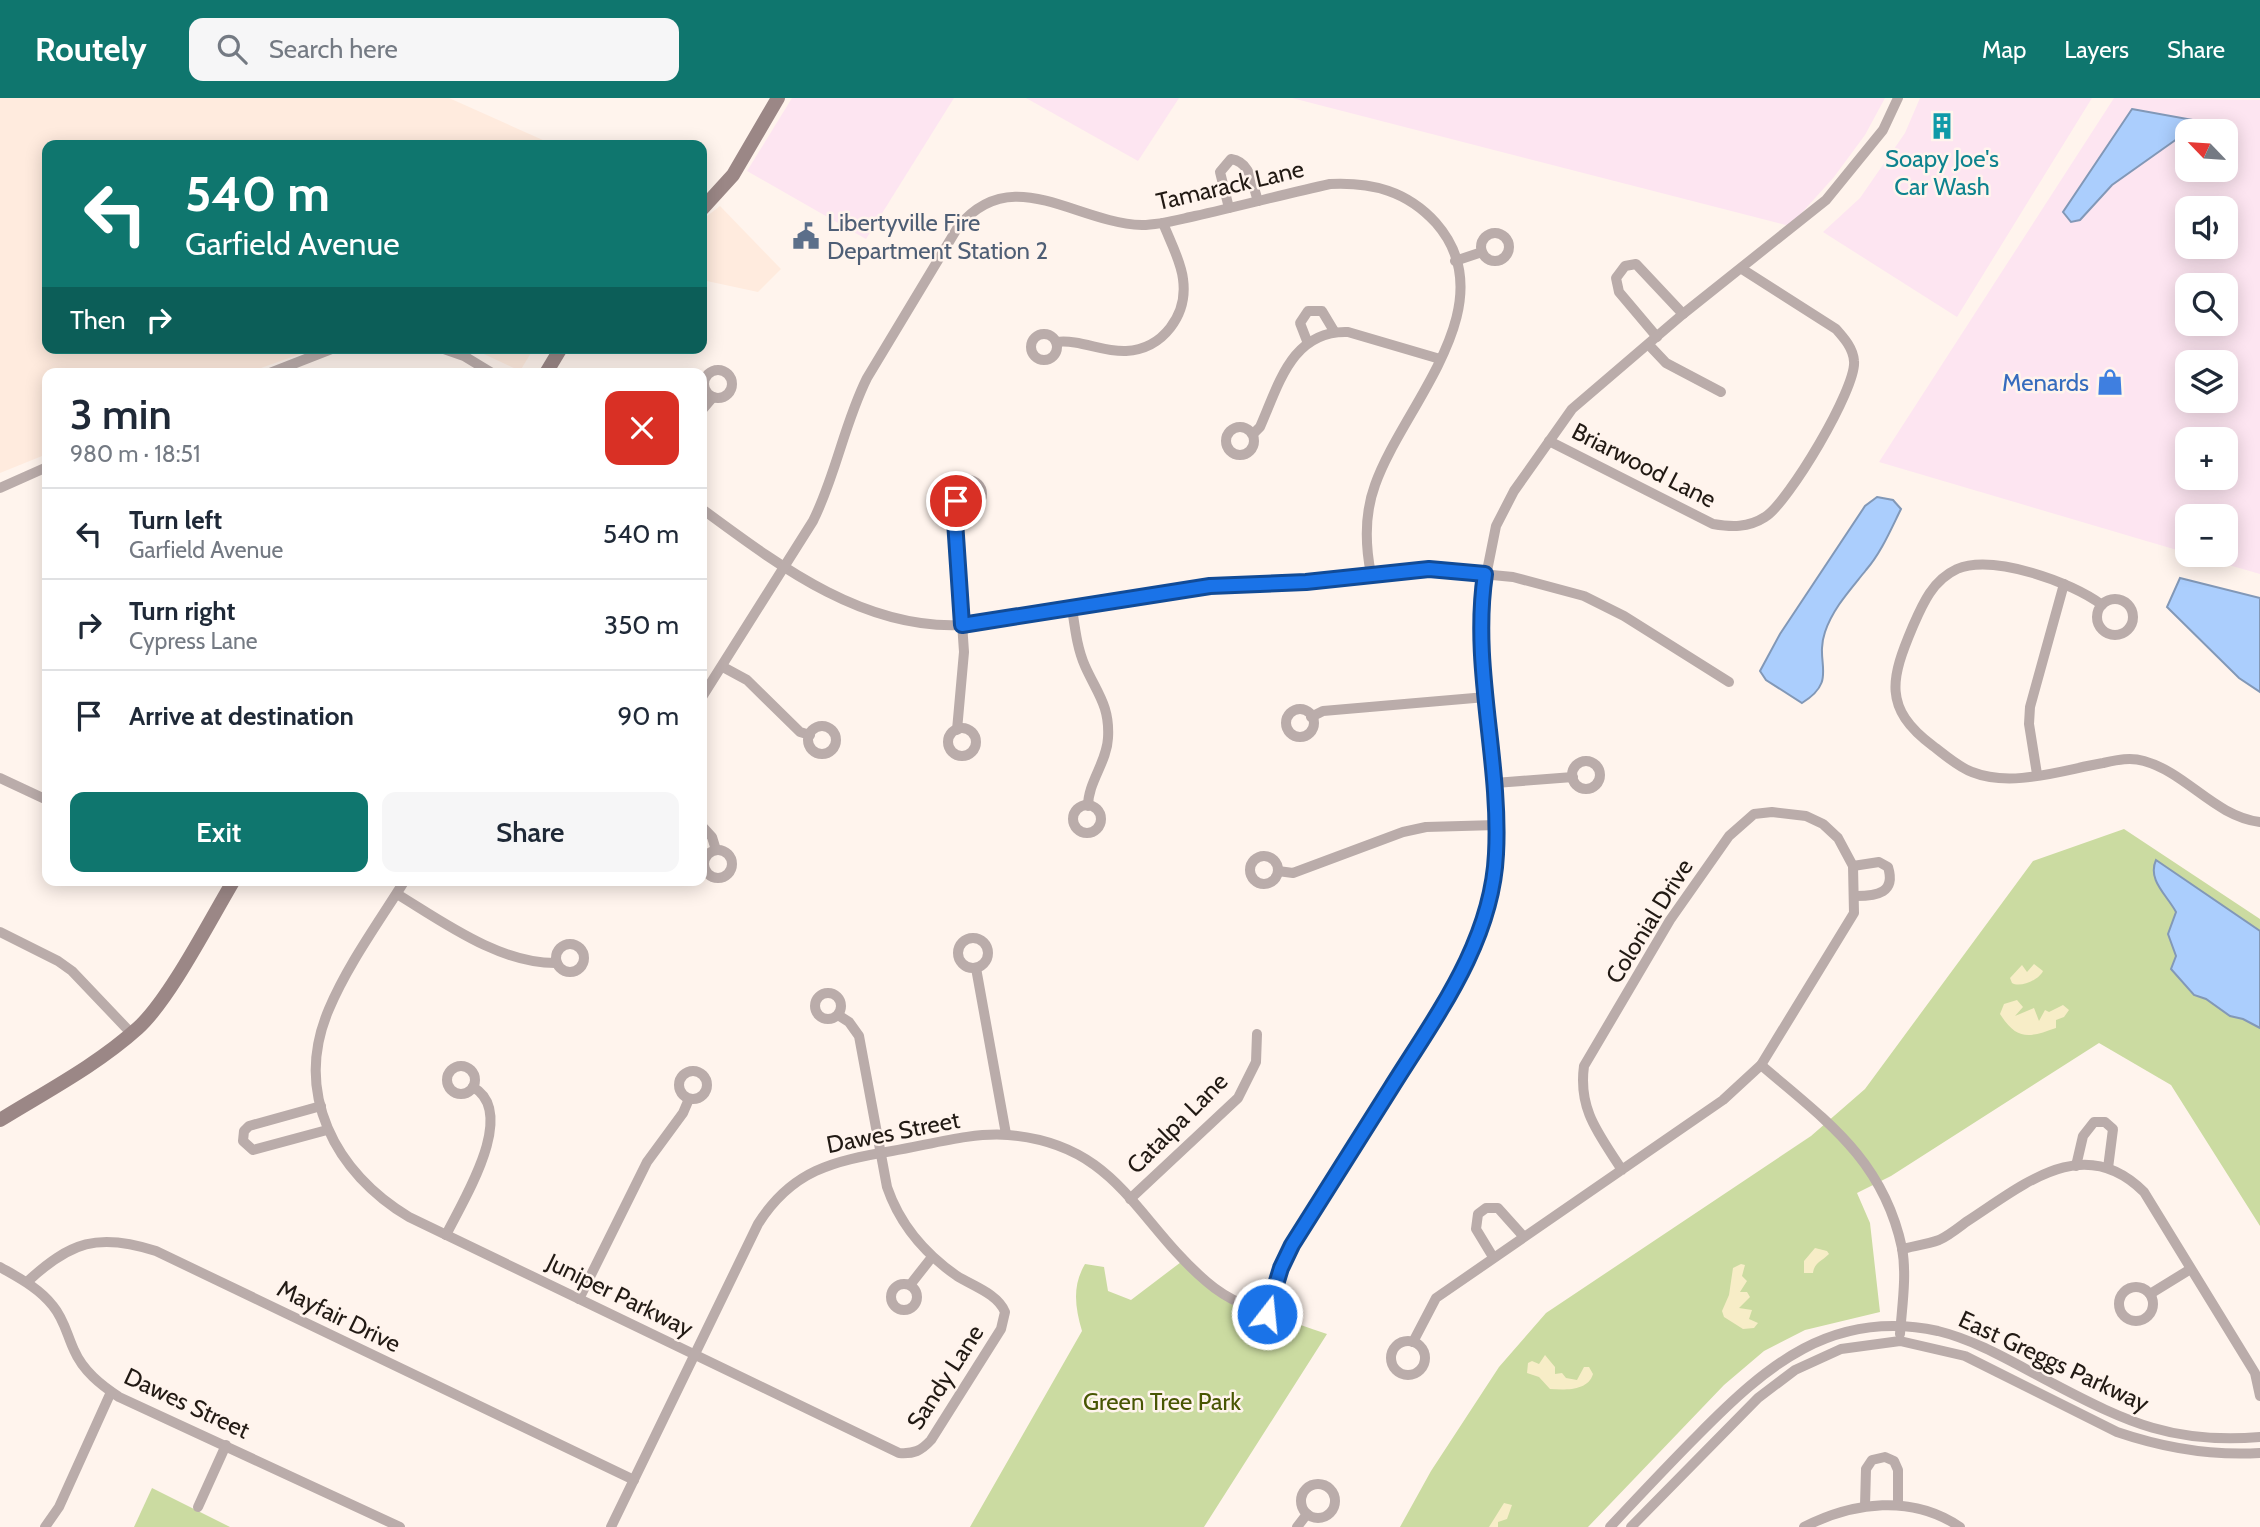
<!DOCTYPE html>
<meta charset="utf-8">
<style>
body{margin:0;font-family:Cabin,sans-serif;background:#f6f6f7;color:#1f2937;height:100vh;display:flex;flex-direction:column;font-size:26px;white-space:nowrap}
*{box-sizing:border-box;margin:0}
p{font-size:23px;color:#747a83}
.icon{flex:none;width:38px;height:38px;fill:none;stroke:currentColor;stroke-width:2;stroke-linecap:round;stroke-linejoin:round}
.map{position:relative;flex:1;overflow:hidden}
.drawer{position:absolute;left:42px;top:270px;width:665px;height:518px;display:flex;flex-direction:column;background:#fff;border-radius:14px;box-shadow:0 4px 18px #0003}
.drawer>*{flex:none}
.banner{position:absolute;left:42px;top:42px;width:665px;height:214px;border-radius:14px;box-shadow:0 4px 18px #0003;background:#0f766e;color:#fff;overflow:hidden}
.needle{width:46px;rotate:295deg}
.tools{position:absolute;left:2175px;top:21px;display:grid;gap:14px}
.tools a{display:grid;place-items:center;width:63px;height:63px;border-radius:14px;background:#fff;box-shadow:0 4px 18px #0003;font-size:35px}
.pin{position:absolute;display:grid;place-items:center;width:60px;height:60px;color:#fff;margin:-30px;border:4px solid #fff;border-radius:50%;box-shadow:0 2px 7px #0007}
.me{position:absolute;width:77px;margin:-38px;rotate:16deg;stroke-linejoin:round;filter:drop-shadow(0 0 5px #0008)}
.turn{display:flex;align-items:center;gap:24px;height:147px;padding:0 28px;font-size:32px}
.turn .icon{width:91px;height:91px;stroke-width:2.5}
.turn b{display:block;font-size:49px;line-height:60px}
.then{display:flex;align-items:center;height:66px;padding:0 28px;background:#0003;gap:14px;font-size:26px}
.round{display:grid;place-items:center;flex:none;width:74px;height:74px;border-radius:14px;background:#f6f6f7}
.summary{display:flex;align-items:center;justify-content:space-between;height:119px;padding:0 28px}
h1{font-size:42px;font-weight:600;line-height:52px}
.action{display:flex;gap:14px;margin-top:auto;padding:14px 28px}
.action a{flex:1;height:80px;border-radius:14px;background:#0f766e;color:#fff;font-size:28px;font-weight:600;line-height:80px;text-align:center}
.action a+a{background:#f6f6f7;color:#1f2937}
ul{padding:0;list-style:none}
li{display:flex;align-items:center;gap:21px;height:91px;padding:0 28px;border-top:2px solid #e0e1e3}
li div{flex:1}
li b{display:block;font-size:26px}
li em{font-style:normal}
header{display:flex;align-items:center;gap:42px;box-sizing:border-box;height:98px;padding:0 35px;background:#0f766e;color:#fff}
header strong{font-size:33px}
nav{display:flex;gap:38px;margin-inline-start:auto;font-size:24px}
.search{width:490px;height:63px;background:#f6f6f7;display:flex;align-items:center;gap:18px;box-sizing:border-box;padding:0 24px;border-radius:14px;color:#747a83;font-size:26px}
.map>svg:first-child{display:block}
</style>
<header>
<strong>Routely</strong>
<div class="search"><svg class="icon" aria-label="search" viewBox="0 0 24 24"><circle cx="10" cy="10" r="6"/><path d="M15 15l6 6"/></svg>Search here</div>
<nav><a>Map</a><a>Layers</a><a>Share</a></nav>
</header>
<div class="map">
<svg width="2260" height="1429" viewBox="0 0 2260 1429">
<rect width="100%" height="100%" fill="#fff4ed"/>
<g fill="#fde5f1" fill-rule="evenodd">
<polygon points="792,0 954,0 866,141 747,73"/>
<polygon points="1026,0 1179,0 1138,63"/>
<polygon points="1292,0 1885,0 1865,37 1834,79 1790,128"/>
<polygon points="1920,0 2092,0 1957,219 1823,134 1860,100 1905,35"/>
<path d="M2114 0 2260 2V476L2194 457H2226V418H2188L2187 455 1879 364ZM2188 33H2226V72H2188ZM2188 110H2226V149H2188ZM2188 187H2226V226H2188ZM2188 264H2226V303H2188ZM2188 341H2226V380H2188Z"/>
</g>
<g fill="#ffebde">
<polygon points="0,0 449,0 554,47 47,47 47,250 317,250 247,275 47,275 47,356 0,375"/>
<polygon points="720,108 781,171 758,194 702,182 702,122"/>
<polygon points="471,250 534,250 520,273"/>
</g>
<g fill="#cbdba1">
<polygon points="2124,731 2260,821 2260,1128 2171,987 2099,945 1891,1078 1857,1095 1870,1125 1880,1214 1805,1232 1764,1253 1724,1287 1588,1429 1400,1429 1431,1373 1499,1269 1546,1215 1811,1038 1865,991 2033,763"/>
<path d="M1185 1161C1221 1200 1277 1219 1327 1236L1204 1429H970L1082 1233C1075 1209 1072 1188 1085 1166L1104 1169 1108 1193 1131 1202Z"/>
<polygon points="152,1390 230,1429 134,1429"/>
</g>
<g fill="#f7edc7">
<path d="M2034 866 2043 873C2039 882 2020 890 2012 885L2010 880 2022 867 2027 874Z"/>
<path d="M2017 902 2023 909 2015 918 2034 910 2039 923 2045 912 2049 914 2063 907 2069 912 2064 919 2056 922V930C2030 939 2018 944 2000 916L2004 906Z"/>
<path d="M1815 1150 1827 1153 1829 1156C1822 1163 1814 1165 1813 1175H1804V1163Z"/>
<polygon points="1741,1166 1745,1167 1742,1178 1747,1183 1740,1194 1747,1194 1750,1199 1739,1210 1752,1212 1749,1221 1758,1225 1754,1230 1743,1231 1724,1219 1722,1213 1729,1197 1733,1170"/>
<path d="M1545 1257 1555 1269V1276L1562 1275 1566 1280 1577 1282 1584 1269H1589L1593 1276C1588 1293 1566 1292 1550 1291L1539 1279 1527 1275 1528 1265 1532 1263 1539 1266Z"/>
<polygon points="1504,1405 1512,1407 1507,1421 1498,1424 1498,1429 1489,1429"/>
</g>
<g fill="#abcefd" stroke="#8298b7" stroke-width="2">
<polygon points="2132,11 2193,22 2191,31 2112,87 2080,122 2071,124 2063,114"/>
<path d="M1877 399 1893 402 1901 411C1891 431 1881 455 1866 472 1851 491 1833 510 1825 534 1814 566 1839 582 1802 605L1766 582 1760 573 1780 536 1865 408Z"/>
<polygon points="2180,480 2260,500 2260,594 2239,580 2167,509"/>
<path d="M2156 762 2260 833V930L2243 921 2230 918 2206 901 2194 897 2171 871 2176 858 2168 836 2176 814C2167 797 2147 782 2156 762Z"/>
</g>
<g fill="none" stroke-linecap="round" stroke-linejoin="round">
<g stroke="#baacaa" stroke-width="10">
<path d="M1229 110 1220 74 1231 61C1251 64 1252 86 1258 103"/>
<circle cx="1495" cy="149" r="14"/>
<polyline points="1455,163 1482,154"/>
<circle cx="1044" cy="249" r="13"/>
<polyline points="1657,239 1619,194 1616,180 1625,168 1636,166 1683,216"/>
<polyline points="1307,243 1300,225 1308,213 1322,213 1334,233"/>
<path d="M1056 244C1080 241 1102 254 1126 253 1163 251 1188 217 1183 181 1181 163 1170 143 1163 125"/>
<polyline points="1649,247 1666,265 1721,294"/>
<polyline points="441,250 464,258 492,275"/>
<circle cx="718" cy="286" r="14"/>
<polyline points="270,275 334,250"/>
<polyline points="702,312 713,299"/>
<circle cx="1240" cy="343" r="14"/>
<path d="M1253 336 1260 329C1279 286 1292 232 1348 234L1440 261"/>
<path d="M1549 343 1713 426C1731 429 1748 430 1765 419 1788 405 1857 290 1854 263 1853 250 1844 240 1836 231L1742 171"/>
<circle cx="968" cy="396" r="14"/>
<polyline points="0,390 47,369"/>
<path d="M702 411C778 467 863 532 962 527L1210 488 1306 484 1429 471 1513 479 1584 498 1624 518 1729 584"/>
<circle cx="2115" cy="519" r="18"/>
<path d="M2102 507C2072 484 1993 456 1957 471 1933 482 1923 505 1913 528 1891 580 1882 610 1933 648 1945 657 1958 669 1972 674 2012 690 2062 672 2103 665 2117 662 2130 659 2144 663 2187 675 2214 718 2260 724"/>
<path d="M1072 510C1075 530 1077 550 1085 568 1097 595 1110 608 1108 640 1107 664 1088 684 1088 708"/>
<polyline points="723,569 747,582 800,634 810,637"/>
<path d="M702 599 813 423C836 377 844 326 867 280L958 129C1012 63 1075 125 1142 127 1160 127 1177 122 1195 118 1240 108 1285 96 1330 86 1372 84 1407 93 1436 125 1508 207 1402 309 1375 387 1364 417 1365 446 1371 476"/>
<circle cx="1300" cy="625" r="14"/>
<polyline points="1311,619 1323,613 1486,599"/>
<circle cx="822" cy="642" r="14"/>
<circle cx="962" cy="644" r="14"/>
<polyline points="957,632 964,554 955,423 961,407"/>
<circle cx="1586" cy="677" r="14"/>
<polyline points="2037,676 2029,626 2030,609 2064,486"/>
<polyline points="0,680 47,702"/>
<polyline points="1495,685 1573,679"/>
<circle cx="1087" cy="721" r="14"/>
<polyline points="702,728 712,739 716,752"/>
<circle cx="718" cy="766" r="14"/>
<circle cx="1264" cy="772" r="14"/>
<path d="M1853 768 1879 764 1888 769C1896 795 1877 798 1856 798"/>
<polyline points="1278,773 1293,775 1403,734 1426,729 1497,727"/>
<path d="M405 782C379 824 348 866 329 911 293 995 335 1075 409 1119L899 1355C914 1356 921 1353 931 1342L1001 1231 1005 1214C998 1196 973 1188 957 1178 924 1155 900 1127 887 1089L859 938 849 924 838 917"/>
<path d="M397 796C443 824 500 866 557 865"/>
<polyline points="0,834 58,863 72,873 131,935"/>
<circle cx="973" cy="855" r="15"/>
<circle cx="570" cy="860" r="14"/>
<polyline points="976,870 1006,1036"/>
<circle cx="828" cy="908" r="13"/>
<path d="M1761 967C1825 1022 1883 1061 1902 1150 1907 1177 1902 1208 1900 1236"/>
<circle cx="461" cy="982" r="14"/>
<circle cx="693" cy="987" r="14"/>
<polyline points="321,1008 249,1028 244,1033 243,1043 253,1052 327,1032"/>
<polyline points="2076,1068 2083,1038 2094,1024 2105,1024 2113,1031 2108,1070"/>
<polyline points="1130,1101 1238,1000 1256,964 1257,936"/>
<path d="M446 1137C462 1104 519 1015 473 989"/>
<path d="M1902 1151C1914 1148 1928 1146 1939 1142 1948 1138 1958 1130 1966 1124 2022 1088 2083 1033 2144 1094L2255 1275 2260 1298"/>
<polyline points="1493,1159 1476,1131 1478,1116 1486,1110 1498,1110 1523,1138"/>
<path d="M0 1169C19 1180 39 1190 53 1208 64 1221 67 1237 74 1252 83 1273 101 1287 119 1299L400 1429"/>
<path d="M27 1184C70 1144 98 1134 156 1153L634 1382"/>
<circle cx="904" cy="1199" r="13"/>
<polyline points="910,1187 932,1159"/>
<circle cx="2136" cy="1206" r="17"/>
<polyline points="2150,1196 2189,1172"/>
<polyline points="579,1201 647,1064 683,1015 689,1001"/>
<polyline points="1267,1216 1281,1170 1292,1147 1457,885 1479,835 1496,759 1497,703 1481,547 1482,498 1496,428 1514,393 1572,311 1683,216 1826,102 1883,32 1898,0"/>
<circle cx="1408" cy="1260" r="17"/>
<path d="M1413 1244 1436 1200 1723 1002 1761 967 1854 815 1853 768 1838 740 1823 726 1806 718 1772 714 1754 716 1729 738 1670 822 1584 968C1578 1012 1599 1036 1622 1072"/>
<circle cx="1318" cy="1403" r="17"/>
<polyline points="1865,1408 1866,1371 1872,1362 1885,1359 1894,1363 1898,1372 1898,1407"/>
<polyline points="198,1409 226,1347"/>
<polyline points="45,1429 59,1409 111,1294"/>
<path d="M611 1429 758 1126C792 1072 833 1063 892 1053 929 1047 971 1034 1008 1037 1118 1046 1135 1123 1207 1184 1231 1205 1259 1213 1288 1223"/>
<polyline points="1297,1429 1307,1416"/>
<path d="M1610 1429C1639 1398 1668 1367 1698 1337 1766 1268 1832 1210 1938 1233 1979 1243 2017 1267 2054 1286 2128 1325 2174 1346 2260 1339"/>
<path d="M1631 1429 1758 1300 1795 1272 1841 1251 1900 1243 1965 1258 2117 1334C2164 1350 2210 1358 2260 1355"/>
<path d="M1804 1429C1853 1404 1912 1396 1960 1429"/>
</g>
<g stroke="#9b8786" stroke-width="14">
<polyline points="702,111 733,77 778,0"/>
<polyline points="546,275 561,250"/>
<path d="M0 1022C47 993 97 967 138 930 170 901 210 822 234 782"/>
</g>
</g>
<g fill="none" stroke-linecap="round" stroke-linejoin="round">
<defs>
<path id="route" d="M956 403 961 407 955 423 962 527 1210 488 1306 484 1429 471 1485 476C1471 569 1501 662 1496 756 1492 844 1436 918 1391 990 1358 1042 1325 1094 1292 1147L1281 1170 1267 1216"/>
</defs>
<use href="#route" stroke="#114b97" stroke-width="18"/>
<use href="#route" stroke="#1a73e8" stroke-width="12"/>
</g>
<defs>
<symbol id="building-bare" viewBox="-9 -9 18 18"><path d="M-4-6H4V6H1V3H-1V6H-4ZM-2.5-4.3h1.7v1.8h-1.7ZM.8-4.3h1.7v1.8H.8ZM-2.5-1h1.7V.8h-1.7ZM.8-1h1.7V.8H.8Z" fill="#0f9aa8" stroke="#fff4ed" stroke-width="2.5" paint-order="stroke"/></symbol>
<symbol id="civic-bare" viewBox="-9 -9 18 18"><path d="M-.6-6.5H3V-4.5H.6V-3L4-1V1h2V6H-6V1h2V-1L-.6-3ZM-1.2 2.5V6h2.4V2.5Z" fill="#5c6f8a" stroke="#fff4ed" stroke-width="2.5" paint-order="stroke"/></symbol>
<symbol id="shop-bare" viewBox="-9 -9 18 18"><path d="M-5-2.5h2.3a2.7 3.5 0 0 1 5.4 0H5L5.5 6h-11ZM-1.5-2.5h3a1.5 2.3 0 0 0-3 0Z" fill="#3f7fe0" stroke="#fff4ed" stroke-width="2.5" paint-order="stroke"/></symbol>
</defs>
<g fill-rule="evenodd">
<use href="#building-bare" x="1923" y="9" width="38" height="38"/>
<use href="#civic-bare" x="787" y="119" width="38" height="38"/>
<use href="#shop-bare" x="2091" y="265" width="38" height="38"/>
</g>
<g text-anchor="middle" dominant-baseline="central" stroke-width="5" stroke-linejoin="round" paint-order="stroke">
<g font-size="24" fill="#0d838f" stroke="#fff4ed">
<text x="1942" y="60">Soapy Joe's<tspan x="1942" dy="28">Car Wash</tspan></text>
</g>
<g font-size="24" fill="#221a14" stroke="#fff4ed">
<text transform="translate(1230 87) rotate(-13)">Tamarack Lane</text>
<text transform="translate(1644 367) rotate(27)">Briarwood Lane</text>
<text transform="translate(1649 823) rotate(-58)">Colonial Drive</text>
<text transform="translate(1177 1025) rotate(-45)">Catalpa Lane</text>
<text transform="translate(893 1034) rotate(-11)">Dawes Street</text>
<text transform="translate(620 1197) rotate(26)">Juniper Parkway</text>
<text transform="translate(339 1218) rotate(26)">Mayfair Drive</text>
<text transform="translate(2054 1263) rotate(25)">East Greggs Parkway</text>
<text transform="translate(945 1279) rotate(-57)">Sandy Lane</text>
<text transform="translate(187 1305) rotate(25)">Dawes Street</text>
</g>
<g font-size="24" fill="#4e5e75" stroke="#fff4ed" text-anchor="start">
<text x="827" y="124">Libertyville Fire<tspan x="827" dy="28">Department Station 2</tspan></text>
</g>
<g font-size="24" fill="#366cbe" stroke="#fff4ed" text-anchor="end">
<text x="2089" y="284">Menards</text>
</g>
<g font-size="24" fill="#485603" stroke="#fff4ed">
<text x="1162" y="1303">Green Tree Park</text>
</g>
</g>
</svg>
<div class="tools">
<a><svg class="needle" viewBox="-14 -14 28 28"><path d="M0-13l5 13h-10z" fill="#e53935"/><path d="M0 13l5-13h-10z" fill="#747a83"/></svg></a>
<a><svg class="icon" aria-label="sound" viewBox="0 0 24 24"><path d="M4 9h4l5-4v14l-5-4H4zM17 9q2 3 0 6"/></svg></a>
<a><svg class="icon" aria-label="search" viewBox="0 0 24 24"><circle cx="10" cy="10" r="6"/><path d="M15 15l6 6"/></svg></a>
<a><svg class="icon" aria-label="layers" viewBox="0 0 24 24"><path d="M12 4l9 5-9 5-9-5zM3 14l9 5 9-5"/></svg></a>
<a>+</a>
<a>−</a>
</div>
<div class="pin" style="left:956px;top:403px;background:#d93025"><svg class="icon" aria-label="arrive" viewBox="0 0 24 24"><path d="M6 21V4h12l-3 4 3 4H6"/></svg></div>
<svg class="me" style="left:1267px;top:1216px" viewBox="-20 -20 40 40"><circle r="17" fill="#1a73e8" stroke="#fff" stroke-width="3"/><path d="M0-11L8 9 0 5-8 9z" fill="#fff"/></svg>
<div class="banner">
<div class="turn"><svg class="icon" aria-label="left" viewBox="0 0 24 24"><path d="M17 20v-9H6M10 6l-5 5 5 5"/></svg><div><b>540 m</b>Garfield Avenue</div></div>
<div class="then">Then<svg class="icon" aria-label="right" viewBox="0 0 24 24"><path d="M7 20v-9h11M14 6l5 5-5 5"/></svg></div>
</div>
<section class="drawer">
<div class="summary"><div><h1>3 min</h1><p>980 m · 18:51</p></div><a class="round" style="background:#d93025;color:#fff"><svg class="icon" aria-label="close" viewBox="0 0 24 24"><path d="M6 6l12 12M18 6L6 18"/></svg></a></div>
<ul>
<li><svg class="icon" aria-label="left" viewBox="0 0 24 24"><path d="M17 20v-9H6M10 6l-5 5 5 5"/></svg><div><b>Turn left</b><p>Garfield Avenue</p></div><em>540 m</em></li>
<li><svg class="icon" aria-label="right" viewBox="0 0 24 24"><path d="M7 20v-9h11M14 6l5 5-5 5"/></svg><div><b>Turn right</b><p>Cypress Lane</p></div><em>350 m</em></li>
<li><svg class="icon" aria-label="arrive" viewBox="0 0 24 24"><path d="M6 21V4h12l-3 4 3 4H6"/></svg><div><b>Arrive at destination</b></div><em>90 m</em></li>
</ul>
<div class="action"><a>Exit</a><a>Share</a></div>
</section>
</div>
